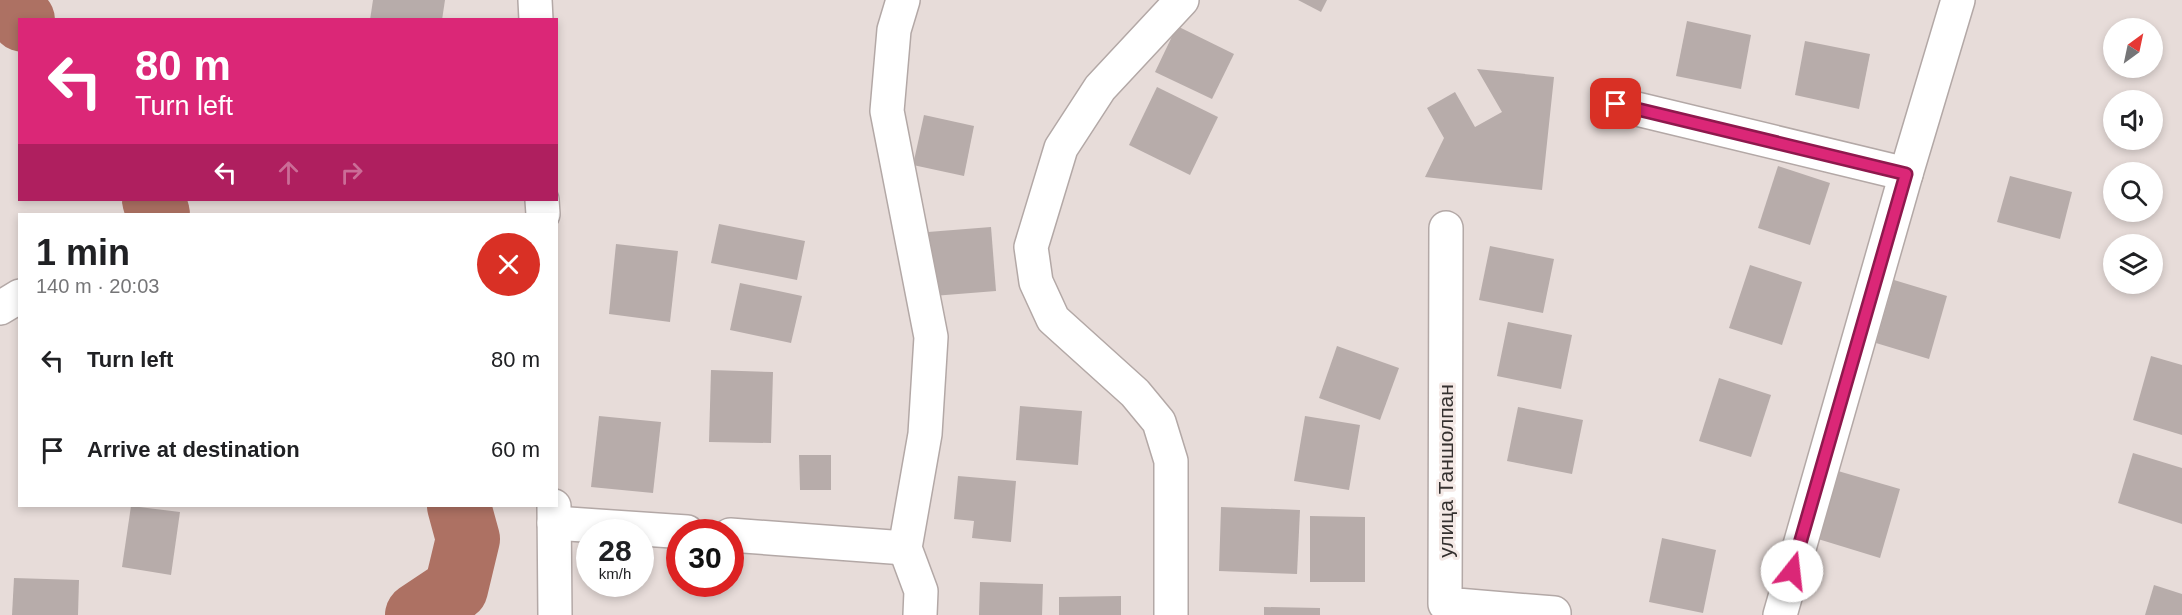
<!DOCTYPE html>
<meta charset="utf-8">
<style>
body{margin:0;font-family:Arial,sans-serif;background:#f6f6f6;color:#202124;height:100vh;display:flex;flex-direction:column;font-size:22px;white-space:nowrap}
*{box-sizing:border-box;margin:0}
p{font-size:20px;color:#757577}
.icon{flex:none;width:33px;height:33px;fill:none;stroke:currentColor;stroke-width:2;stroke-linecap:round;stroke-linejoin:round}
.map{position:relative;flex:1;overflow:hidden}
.panel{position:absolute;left:18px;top:213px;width:540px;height:294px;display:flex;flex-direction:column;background:#fff;border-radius:0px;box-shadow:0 3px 9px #0003}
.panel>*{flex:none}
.guide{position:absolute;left:18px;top:18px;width:540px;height:183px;border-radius:0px;box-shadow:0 3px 9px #0003;background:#db2777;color:#fff;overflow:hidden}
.needle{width:39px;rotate:33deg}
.tools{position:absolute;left:2103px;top:18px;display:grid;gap:12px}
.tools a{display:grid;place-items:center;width:60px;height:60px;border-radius:50%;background:#fff;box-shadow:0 3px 9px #0003;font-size:30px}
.speed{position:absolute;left:576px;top:519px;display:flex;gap:12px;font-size:30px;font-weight:700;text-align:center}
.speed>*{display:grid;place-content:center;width:78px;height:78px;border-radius:50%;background:#fff;box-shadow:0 3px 9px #0003;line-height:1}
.speed small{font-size:15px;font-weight:400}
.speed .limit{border:9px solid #d22;background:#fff;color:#111}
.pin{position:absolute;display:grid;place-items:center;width:51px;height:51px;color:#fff;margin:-26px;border-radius:12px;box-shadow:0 3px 9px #0006}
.me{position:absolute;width:66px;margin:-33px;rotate:16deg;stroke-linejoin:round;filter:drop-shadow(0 0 4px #0008)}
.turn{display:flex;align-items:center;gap:21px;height:126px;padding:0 18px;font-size:27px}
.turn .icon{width:78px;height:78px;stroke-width:2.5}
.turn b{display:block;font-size:42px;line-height:51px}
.lanes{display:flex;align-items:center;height:57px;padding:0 18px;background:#0003;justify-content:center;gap:30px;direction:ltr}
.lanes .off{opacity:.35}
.round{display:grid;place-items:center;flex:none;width:63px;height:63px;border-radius:32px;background:#f6f6f6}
.summary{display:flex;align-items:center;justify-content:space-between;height:102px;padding:0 18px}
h1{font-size:36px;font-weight:700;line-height:45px}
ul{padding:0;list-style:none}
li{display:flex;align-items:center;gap:18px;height:90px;padding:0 18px}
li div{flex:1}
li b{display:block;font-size:22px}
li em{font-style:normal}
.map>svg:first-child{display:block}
</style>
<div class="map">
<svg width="2182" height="615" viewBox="0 0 2182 615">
<rect width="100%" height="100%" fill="#e7dcd9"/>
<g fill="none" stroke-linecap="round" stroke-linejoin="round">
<g stroke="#ad7163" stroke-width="64">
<polyline points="2,0 23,20"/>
<polyline points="154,200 158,214"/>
<polyline points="417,615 456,589 468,539 459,506"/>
</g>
</g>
<g fill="#b7acaa">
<polygon points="373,0 445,0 442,20 370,20"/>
<polygon points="1298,0 1327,0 1321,12"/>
<polygon points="1687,21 1751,35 1741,89 1676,76"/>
<polygon points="1177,26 1234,54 1212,99 1155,72"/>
<polygon points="1805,41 1870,54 1859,109 1795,95"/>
<polygon points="1477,69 1554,77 1542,190 1425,177 1444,138 1427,108 1455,92 1475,127 1502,112"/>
<polygon points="1157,87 1218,117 1190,175 1129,145"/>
<polygon points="924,115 974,126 964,176 913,165"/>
<polygon points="1778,166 1830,183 1810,245 1758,228"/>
<polygon points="2010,176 2072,192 2060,239 1997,222"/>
<polygon points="719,224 805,241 797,280 711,263"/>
<polygon points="991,227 996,291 933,296 928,232"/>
<polygon points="616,244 678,251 670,322 609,314"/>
<polygon points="1490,246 1554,259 1543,313 1479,300"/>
<polygon points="1750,265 1802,282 1782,345 1729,328"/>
<polygon points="1894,280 1947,296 1929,359 1876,343"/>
<polygon points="740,283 802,296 791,343 730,330"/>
<polygon points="1508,322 1572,335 1561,389 1497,376"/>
<polygon points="1337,346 1399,368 1380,420 1319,398"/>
<polygon points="2151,356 2182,365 2182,435 2133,420"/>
<polygon points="711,370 773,372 771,443 709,442"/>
<polygon points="1719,378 1771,395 1751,457 1699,441"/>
<polygon points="1020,406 1082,411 1078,465 1016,460"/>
<polygon points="1518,407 1583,420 1572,474 1507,461"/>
<polygon points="599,416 661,422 653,493 591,487"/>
<polygon points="1305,416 1360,425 1349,490 1294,481"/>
<polygon points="2133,453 2182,468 2182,524 2118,503"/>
<polygon points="799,455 831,455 831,490 800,490"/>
<polygon points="1838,471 1900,489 1880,558 1818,539"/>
<polygon points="958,476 1016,481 1011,542 972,538 974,521 954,519"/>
<polygon points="131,506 180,512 171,575 122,567"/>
<polygon points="1221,507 1300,510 1297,574 1219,571"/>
<polygon points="1310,516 1365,517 1365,582 1310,582"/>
<polygon points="1662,538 1716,550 1703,613 1649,602"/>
<polygon points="14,578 79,580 78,615 12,615"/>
<polygon points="980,582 1043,584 1042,615 979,615"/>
<polygon points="2154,585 2182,594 2182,615 2145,615"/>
<polygon points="1121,596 1121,615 1059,615 1059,597"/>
<polygon points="1264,607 1320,608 1320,615 1264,615"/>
</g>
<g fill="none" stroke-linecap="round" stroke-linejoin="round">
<defs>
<g id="minor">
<polyline points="535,0 536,20"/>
<polyline points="903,0 894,30 887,111 931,337 925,434 905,548 921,591 920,615"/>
<polyline points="1616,104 1906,174"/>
<polyline points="542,200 543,214"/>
<polyline points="1446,228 1445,604 1554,613 1554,615"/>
<polyline points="0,308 20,296"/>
<polyline points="554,506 555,615"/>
<polyline points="554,523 687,532"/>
<polyline points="730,535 905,548"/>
<polyline points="1171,615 1171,461 1159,422 1135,393 1053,319 1036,282 1031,247 1061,148 1100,88 1182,0"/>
<polyline points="1780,615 1906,174 1958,0"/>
</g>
</defs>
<use href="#minor" stroke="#b3a8a6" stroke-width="36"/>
<use href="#minor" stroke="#fff" stroke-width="33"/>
</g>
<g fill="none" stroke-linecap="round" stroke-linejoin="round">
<defs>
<polyline id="route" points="1616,104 1906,174 1792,571"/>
</defs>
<use href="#route" stroke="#8e194d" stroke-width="15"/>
<use href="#route" stroke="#db2777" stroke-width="10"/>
</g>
<g text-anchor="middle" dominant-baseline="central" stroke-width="6" stroke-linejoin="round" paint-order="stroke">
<g font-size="21" fill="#34302f" stroke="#f4e9e6">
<text transform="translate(1445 471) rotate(-90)">улица Таншолпан</text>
</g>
</g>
</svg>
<div class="tools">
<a><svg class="needle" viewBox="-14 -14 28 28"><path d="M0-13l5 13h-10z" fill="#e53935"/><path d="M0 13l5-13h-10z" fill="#757577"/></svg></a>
<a><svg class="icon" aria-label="sound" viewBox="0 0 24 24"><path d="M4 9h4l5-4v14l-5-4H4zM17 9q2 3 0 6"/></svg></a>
<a><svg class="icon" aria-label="search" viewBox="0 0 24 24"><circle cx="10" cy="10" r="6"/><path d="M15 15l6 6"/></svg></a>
<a><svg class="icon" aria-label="layers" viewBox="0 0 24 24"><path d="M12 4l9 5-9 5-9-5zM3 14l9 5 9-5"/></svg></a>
</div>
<div class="speed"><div>28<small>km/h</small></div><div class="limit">30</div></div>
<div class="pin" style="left:1616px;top:104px;background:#d93025"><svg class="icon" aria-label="arrive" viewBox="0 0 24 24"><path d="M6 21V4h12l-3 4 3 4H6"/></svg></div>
<svg class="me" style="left:1792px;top:571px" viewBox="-20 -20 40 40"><circle r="19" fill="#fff"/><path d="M0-13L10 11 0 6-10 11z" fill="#db2777"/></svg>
<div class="guide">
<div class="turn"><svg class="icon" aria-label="left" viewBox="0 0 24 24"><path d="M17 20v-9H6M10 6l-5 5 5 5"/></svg><div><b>80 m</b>Turn left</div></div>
<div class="lanes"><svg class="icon" aria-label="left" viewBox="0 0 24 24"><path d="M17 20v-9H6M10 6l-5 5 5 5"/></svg><svg class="icon off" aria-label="ahead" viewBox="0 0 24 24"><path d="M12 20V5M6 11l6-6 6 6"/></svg><svg class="icon off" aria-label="right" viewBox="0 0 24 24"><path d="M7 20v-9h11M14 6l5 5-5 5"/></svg></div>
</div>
<section class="panel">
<div class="summary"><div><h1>1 min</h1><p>140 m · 20:03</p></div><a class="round" style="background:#d93025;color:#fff"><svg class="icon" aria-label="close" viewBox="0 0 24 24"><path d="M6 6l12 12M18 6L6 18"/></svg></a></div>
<ul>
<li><svg class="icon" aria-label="left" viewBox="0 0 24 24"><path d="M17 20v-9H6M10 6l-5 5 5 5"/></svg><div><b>Turn left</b></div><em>80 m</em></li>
<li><svg class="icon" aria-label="arrive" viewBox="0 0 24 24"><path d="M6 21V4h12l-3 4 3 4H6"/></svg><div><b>Arrive at destination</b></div><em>60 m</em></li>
</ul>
</section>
</div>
